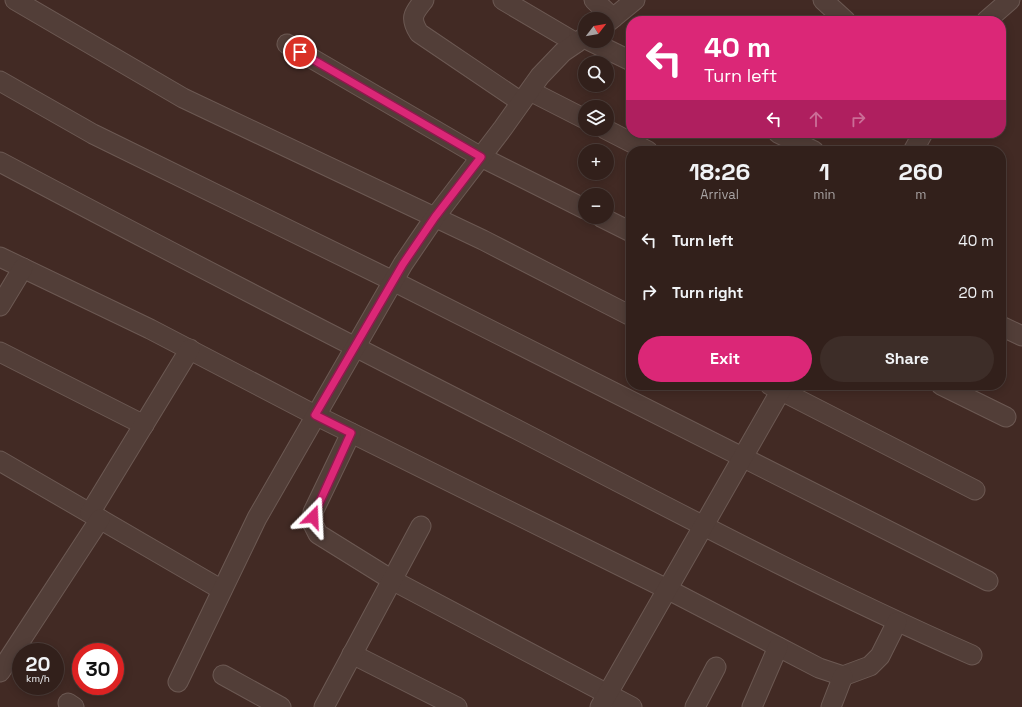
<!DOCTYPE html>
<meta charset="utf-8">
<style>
body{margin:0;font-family:"Space Grotesk",sans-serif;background:#3d2d28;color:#f1f3f6;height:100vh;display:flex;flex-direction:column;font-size:15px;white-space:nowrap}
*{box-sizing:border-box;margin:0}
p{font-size:13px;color:#a8a3a3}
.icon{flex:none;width:22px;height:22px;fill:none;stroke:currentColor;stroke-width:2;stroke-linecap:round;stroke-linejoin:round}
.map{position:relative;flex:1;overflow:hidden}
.sheet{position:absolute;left:626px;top:146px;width:380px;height:244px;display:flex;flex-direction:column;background:#32201b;border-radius:16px;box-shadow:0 2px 10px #0003,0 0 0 1px #4d3e3a}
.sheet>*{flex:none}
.banner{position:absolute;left:626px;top:16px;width:380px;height:122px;border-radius:16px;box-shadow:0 2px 10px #0003,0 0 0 1px #4d3e3a;background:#db2777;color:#fff;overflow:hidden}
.needle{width:26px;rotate:59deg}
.tools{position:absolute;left:578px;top:12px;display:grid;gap:8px}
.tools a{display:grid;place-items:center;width:36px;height:36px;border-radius:50%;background:#32201b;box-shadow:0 2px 10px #0003,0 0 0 1px #4d3e3a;font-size:20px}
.speed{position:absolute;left:12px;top:643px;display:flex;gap:8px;font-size:20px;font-weight:700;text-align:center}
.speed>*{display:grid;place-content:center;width:52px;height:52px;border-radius:50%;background:#32201b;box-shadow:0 2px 10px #0003,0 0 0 1px #4d3e3a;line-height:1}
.speed small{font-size:10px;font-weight:400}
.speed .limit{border:6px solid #d22;background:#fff;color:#111}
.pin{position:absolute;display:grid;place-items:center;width:34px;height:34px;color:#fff;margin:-17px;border:2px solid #fff;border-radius:50%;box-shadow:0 1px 4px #0007}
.me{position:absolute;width:44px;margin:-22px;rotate:21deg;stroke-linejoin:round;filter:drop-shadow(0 0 3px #0008)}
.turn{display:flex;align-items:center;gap:14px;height:84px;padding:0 12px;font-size:18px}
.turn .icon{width:52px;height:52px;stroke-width:2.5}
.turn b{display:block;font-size:28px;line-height:34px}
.lanes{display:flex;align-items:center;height:38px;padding:0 12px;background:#0003;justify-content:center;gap:20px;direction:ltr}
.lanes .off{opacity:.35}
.eta{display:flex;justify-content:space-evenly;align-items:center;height:68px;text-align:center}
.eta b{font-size:24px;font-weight:700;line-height:28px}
.cta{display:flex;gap:8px;margin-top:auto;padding:8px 12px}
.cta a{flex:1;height:46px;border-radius:24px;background:#db2777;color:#fff;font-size:16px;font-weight:700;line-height:46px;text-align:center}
.cta a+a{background:#3d2d28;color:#f1f3f6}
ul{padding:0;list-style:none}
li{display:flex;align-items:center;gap:12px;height:52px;padding:0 12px}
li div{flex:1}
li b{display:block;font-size:15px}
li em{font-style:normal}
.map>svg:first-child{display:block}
</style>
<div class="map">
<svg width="1022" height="707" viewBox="0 0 1022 707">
<rect width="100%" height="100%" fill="#422a24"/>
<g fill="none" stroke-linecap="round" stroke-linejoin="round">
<defs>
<g id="minor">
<polyline points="15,0 183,98 483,240 631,316"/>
<path d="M424 0C414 13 409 17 419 33L521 102"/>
<polyline points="503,0 576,43"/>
<polyline points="594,0 613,18"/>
<polyline points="823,0 846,21"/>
<polyline points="986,21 1010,0"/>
<polyline points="607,23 635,0"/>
<polyline points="590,41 631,61"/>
<polyline points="287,44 481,157 585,209"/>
<polyline points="0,81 93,134 393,281 988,581"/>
<polyline points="530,91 585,119"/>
<polyline points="605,129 648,151"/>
<polyline points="778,133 814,151"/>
<polyline points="913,151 923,133"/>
<path d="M0 162C171 253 343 341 516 429 667 507 817 587 972 655"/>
<polyline points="601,217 631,232"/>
<polyline points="0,257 150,329 315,415 667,589 819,668 843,676 870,666 880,656 897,622"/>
<polyline points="0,306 23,268"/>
<polyline points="1001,326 1022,336"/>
<polyline points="0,352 144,425"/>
<polyline points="770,385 975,490"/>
<polyline points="941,385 1006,417"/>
<polyline points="351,433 313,512 313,524 318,534 392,580 632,707"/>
<polyline points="0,461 222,590"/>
<polyline points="90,513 190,349"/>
<polyline points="352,654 457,707"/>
<polyline points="0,672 100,519"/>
<polyline points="223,675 281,707"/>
<polyline points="178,682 257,518 403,264 435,217 503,128 540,76 563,52 585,37"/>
<polyline points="68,703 74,707"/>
<polyline points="324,707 421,526"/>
<polyline points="600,707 784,385"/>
<polyline points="695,707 716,667"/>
<polyline points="752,707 778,647"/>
<polyline points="831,707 843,676"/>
</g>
</defs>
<use href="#minor" stroke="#6c5953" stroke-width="21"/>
<use href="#minor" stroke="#523e38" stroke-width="19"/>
</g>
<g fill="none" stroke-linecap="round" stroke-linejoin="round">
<defs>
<polyline id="route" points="300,52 481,157 435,217 403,264 315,415 351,433 313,517"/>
</defs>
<use href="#route" stroke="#8e194d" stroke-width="10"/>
<use href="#route" stroke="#db2777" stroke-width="7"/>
</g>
</svg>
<div class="tools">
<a><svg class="needle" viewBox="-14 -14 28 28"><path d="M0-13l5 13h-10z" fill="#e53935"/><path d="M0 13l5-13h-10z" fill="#a8a3a3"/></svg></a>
<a><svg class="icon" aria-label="search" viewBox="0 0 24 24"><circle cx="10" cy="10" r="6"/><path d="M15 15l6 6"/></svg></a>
<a><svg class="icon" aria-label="layers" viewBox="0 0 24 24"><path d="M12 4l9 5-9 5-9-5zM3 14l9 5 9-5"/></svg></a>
<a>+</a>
<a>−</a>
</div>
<div class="speed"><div>20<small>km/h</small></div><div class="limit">30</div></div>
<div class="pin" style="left:300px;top:52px;background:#d93025"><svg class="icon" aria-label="arrive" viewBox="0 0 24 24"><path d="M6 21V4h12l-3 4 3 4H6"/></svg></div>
<svg class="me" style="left:313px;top:517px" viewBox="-20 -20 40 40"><path d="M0-17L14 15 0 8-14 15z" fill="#db2777" stroke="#fff" stroke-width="4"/></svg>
<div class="banner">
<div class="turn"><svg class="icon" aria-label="left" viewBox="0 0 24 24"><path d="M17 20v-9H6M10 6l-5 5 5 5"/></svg><div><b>40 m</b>Turn left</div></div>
<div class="lanes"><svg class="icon" aria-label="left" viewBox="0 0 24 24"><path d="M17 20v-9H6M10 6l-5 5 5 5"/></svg><svg class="icon off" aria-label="ahead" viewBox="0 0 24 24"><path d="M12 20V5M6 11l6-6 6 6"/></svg><svg class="icon off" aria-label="right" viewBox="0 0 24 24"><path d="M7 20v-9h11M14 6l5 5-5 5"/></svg></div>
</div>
<section class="sheet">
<div class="eta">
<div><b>18:26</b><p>Arrival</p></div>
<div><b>1</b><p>min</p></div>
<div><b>260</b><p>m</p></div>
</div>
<ul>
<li><svg class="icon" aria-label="left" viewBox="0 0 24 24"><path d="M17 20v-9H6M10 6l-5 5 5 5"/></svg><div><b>Turn left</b></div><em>40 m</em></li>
<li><svg class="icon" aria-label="right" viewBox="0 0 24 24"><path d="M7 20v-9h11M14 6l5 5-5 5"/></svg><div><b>Turn right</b></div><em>20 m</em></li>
</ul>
<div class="cta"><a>Exit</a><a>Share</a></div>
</section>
</div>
